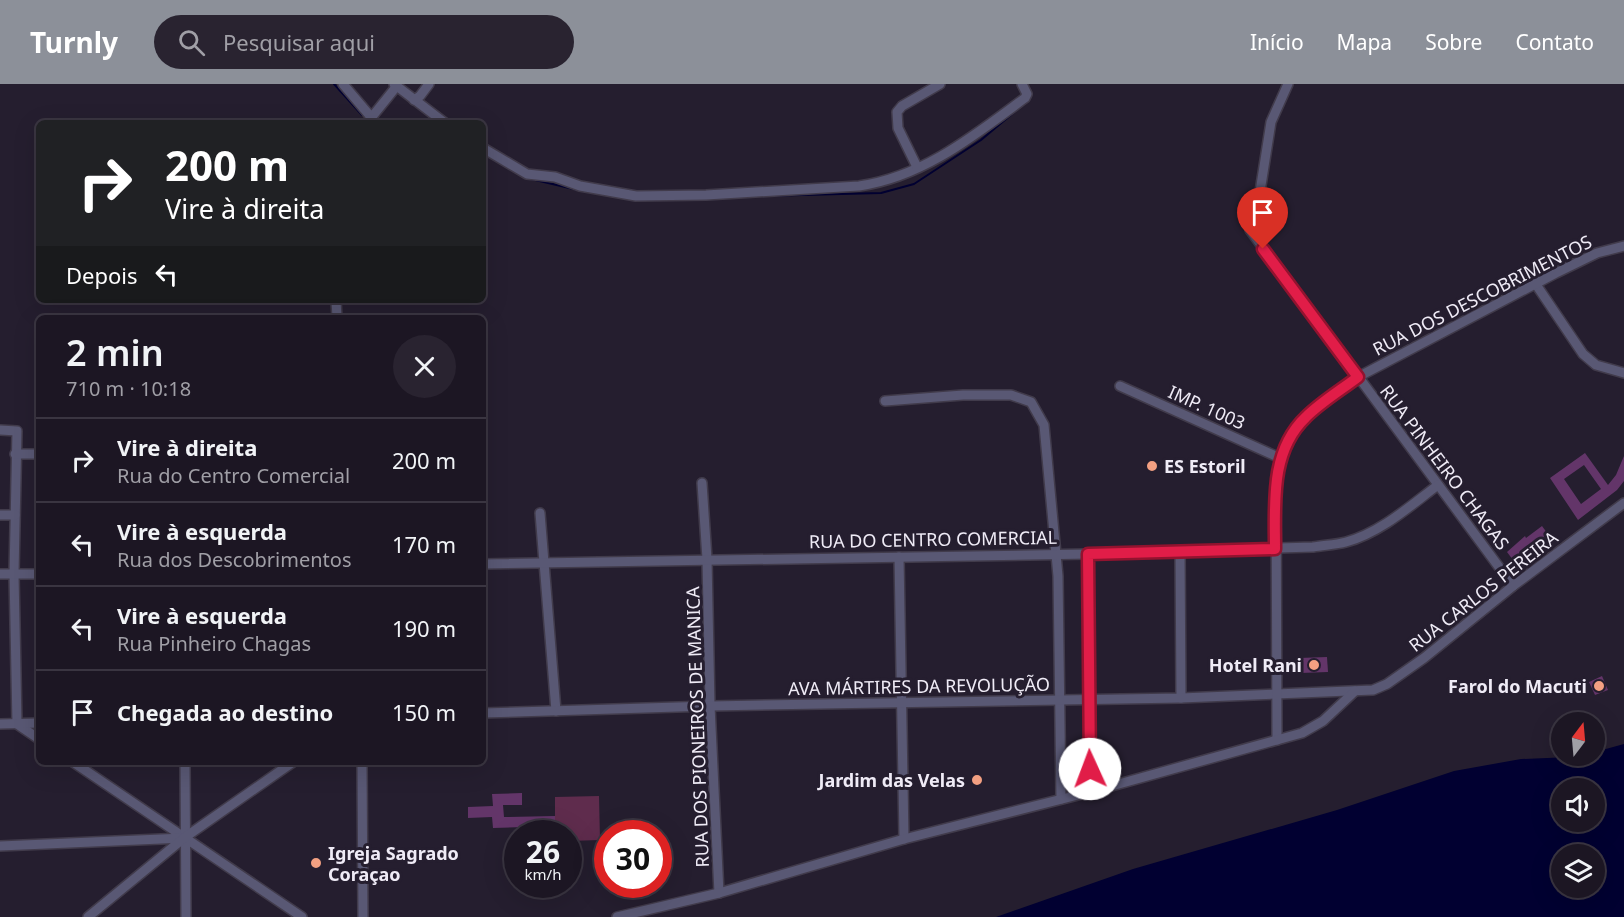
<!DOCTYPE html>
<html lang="pt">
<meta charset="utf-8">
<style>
body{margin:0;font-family:"Noto Sans",sans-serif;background:#292330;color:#f1f3f6;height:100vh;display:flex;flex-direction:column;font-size:22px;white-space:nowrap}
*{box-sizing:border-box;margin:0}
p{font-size:20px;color:#a09fa6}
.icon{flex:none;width:33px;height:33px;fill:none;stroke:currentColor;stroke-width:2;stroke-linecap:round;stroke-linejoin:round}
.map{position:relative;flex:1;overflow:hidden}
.sheet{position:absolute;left:36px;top:231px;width:450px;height:450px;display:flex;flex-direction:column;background:#1c1623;border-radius:9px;box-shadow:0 6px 24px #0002,0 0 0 2px #3a3541}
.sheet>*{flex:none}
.hud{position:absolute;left:36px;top:36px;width:450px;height:183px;border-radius:9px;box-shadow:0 6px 24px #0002,0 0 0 2px #3a3541;background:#202124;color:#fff;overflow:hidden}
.needle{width:39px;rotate:16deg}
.buttons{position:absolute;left:1551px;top:628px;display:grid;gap:12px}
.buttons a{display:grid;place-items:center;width:54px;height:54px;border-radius:50%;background:#1c1623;box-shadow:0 6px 24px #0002,0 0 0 2px #3a3541;font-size:30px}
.speed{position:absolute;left:504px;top:736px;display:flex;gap:12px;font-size:30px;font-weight:700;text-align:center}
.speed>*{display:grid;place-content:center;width:78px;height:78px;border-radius:50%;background:#1c1623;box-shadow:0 6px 24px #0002,0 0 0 2px #3a3541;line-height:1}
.speed small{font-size:15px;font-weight:400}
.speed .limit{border:9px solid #d22;background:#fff;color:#111}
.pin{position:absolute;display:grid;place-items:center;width:51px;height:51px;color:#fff;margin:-62px -26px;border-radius:50% 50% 50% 0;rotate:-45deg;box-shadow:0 0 6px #0007}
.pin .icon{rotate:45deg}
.me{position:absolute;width:66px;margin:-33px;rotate:358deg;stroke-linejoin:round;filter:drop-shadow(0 0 4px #0008)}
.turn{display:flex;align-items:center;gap:21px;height:126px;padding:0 30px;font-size:27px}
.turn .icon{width:78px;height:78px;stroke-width:2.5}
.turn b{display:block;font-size:42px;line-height:51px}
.then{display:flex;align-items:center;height:57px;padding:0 30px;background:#0003;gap:12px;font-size:22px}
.round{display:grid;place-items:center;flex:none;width:63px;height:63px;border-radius:32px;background:#292330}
.head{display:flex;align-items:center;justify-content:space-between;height:102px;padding:0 30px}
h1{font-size:36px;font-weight:600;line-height:45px}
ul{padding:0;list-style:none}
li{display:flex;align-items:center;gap:18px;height:84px;padding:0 30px;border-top:2px solid #3a3541}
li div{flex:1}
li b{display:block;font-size:22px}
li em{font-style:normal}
header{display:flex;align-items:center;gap:36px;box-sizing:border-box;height:84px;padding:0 30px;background:#8c9099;color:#fff}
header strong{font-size:28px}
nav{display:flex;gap:33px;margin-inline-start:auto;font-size:21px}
.search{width:420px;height:54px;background:#292330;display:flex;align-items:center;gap:15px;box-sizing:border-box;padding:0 21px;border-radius:33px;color:#a09fa6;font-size:22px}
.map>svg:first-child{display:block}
</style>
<header>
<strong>Turnly</strong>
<div class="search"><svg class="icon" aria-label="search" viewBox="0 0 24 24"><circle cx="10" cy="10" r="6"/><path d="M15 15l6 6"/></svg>Pesquisar aqui</div>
<nav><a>Início</a><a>Mapa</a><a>Sobre</a><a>Contato</a></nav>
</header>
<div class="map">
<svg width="1624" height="833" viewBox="0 0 1624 833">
<rect width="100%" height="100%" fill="#251e2f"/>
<polygon fill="#5f2c4d" points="599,712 600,756 569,757 568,750 555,750 555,713"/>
<path fill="#010031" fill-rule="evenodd" d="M1624 660V833H996L1133 785 1337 726 1454 687 1521 675 1594 672 1595 668ZM1562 705H1594V738H1562ZM1562 771H1594V804H1562Z"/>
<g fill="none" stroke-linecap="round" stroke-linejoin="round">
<g stroke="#010031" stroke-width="2">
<polyline points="334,0 362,31"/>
<polyline points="531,95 578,106"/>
<polyline points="760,112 881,109 914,100 981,56 1019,24"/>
</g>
</g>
<g fill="#633569" fill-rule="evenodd">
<path d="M1585 369 1608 401 1616 391 1624 372V397L1617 406 1578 436 1550 394ZM1584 381 1601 405 1581 420 1564 395Z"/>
<polygon points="1542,442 1553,457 1519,484 1507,468 1525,452 1526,454"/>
<polygon points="1327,573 1328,588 1300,589 1299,574"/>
<polygon points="1602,592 1608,606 1595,611 1589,598"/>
<polygon points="522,709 522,721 503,721 504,733 555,732 555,742 493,744 492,733 468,734 468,723 493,722 492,710"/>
</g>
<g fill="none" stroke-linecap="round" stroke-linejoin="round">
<defs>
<g id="minor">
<polyline points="343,0 371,33"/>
<polyline points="394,0 445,39"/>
<polyline points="1288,0 1271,38 1259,114 1249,136 1250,146 1513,502"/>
<polyline points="414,16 420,12 429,0"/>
<polyline points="367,39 396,3"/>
<path d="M483 64 527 90 555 93 580 102 636 112 706 111 859 102C923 93 975 51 1025 14L1027 10 1022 0"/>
<polyline points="917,83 898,44 897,28 902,22 940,0"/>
<polyline points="1535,199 1583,270 1596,281 1624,289"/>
<polyline points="336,216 337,234"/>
<polyline points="1120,302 1280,374"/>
<polyline points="885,317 963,311 1011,311 1031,318 1044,341 1058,492 1061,715"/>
<polyline points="0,346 17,347 14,490 17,640 39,655"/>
<polyline points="15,370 39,370"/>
<polyline points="702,399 707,475 710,622 719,809"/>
<polyline points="540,429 556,627"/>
<polyline points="0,431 15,431"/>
<polyline points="1180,467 1181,614"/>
<polyline points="1088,470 1090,708"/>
<polyline points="899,473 904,755"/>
<path d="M483 480 1088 470 1313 463C1324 461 1335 461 1346 458 1380 449 1410 422 1438 401"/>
<polyline points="0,490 39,490"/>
<polyline points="483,629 710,622 1181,614 1373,606 1387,600 1424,574 1513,502 1624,419"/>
<polyline points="0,640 39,639"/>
<polyline points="1277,656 1276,396 1280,374 1289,354 1305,333 1358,293 1556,189 1597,169 1624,162"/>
<polyline points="73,678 302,833"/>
<polyline points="185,678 186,833"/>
<polyline points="362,678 363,833"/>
<polyline points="0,762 184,754"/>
<polyline points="88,833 184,754 293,678"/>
<polyline points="617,833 719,809 904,755 1090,708 1302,649 1323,637 1355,607"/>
</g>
</defs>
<use href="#minor" stroke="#413b4b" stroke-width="12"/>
<use href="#minor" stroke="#595874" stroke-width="9"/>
</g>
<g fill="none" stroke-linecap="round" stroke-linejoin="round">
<defs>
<path id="route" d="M1090 685 1088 470 1275 465C1275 419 1270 367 1306 333 1321 318 1341 306 1358 293L1263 165"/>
</defs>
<use href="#route" stroke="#92132f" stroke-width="15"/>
<use href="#route" stroke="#e11d48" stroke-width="10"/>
</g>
<g fill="#f3a082" stroke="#251e2f" stroke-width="2">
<circle cx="1152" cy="382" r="6"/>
<circle cx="1314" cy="581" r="6"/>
<circle cx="1599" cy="602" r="6"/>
<circle cx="977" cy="696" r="6"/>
<circle cx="316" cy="779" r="6"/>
</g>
<g text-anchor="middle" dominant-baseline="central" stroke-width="6" stroke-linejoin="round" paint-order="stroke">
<g font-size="18" fill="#efebf6" stroke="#251e2f">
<text transform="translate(1482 211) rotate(-27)">RUA DOS DESCOBRIMENTOS</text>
<text transform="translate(1207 323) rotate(24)">IMP. 1003</text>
<text transform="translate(1445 383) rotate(53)">RUA PINHEIRO CHAGAS</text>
<text transform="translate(933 455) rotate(-1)">RUA DO CENTRO COMERCIAL</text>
<text transform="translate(1483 507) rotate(-38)">RUA CARLOS PEREIRA</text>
<text transform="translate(919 602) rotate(-1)">AVA MÁRTIRES DA REVOLUÇÃO</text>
<text transform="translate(697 643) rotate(-92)">RUA DOS PIONEIROS DE MANICA</text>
</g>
<g font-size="18" font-weight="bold" fill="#efebf6" stroke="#251e2f" text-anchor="end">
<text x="1164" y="382" text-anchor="start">ES Estoril</text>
<text x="1302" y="581">Hotel Rani</text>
<text x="1587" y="602">Farol do Macuti</text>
<text x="965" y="696">Jardim das Velas</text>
<text x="328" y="769" text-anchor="start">Igreja Sagrado<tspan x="328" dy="21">Coraçao</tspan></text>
</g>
</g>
</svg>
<div class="buttons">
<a><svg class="needle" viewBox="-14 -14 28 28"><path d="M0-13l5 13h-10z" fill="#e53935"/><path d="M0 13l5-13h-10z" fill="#a09fa6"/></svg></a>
<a><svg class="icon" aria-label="sound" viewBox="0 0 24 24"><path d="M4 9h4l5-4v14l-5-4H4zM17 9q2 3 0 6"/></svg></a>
<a><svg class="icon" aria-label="layers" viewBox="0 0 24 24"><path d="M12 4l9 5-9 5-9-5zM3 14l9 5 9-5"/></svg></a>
</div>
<div class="speed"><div>26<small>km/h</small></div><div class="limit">30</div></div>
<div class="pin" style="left:1263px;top:165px;background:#d93025"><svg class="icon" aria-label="arrive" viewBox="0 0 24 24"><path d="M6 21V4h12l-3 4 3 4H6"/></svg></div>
<svg class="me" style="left:1090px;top:685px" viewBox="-20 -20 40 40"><circle r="19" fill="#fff"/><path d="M0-13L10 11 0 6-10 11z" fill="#e11d48"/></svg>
<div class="hud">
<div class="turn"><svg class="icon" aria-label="right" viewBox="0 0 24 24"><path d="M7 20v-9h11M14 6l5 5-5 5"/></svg><div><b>200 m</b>Vire à direita</div></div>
<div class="then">Depois<svg class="icon" aria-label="left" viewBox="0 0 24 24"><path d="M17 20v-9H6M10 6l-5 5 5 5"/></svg></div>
</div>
<section class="sheet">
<div class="head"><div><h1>2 min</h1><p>710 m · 10:18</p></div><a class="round"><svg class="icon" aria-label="close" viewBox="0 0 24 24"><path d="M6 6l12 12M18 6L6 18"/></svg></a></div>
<ul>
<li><svg class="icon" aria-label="right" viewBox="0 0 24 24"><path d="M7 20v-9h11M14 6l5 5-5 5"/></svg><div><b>Vire à direita</b><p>Rua do Centro Comercial</p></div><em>200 m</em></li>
<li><svg class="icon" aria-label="left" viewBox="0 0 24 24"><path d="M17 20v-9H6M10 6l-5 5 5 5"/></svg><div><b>Vire à esquerda</b><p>Rua dos Descobrimentos</p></div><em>170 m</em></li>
<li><svg class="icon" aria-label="left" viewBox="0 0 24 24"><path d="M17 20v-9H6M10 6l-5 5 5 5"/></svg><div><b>Vire à esquerda</b><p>Rua Pinheiro Chagas</p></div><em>190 m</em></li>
<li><svg class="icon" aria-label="arrive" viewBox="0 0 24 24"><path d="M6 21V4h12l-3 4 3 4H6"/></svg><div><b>Chegada ao destino</b></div><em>150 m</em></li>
</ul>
</section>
</div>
